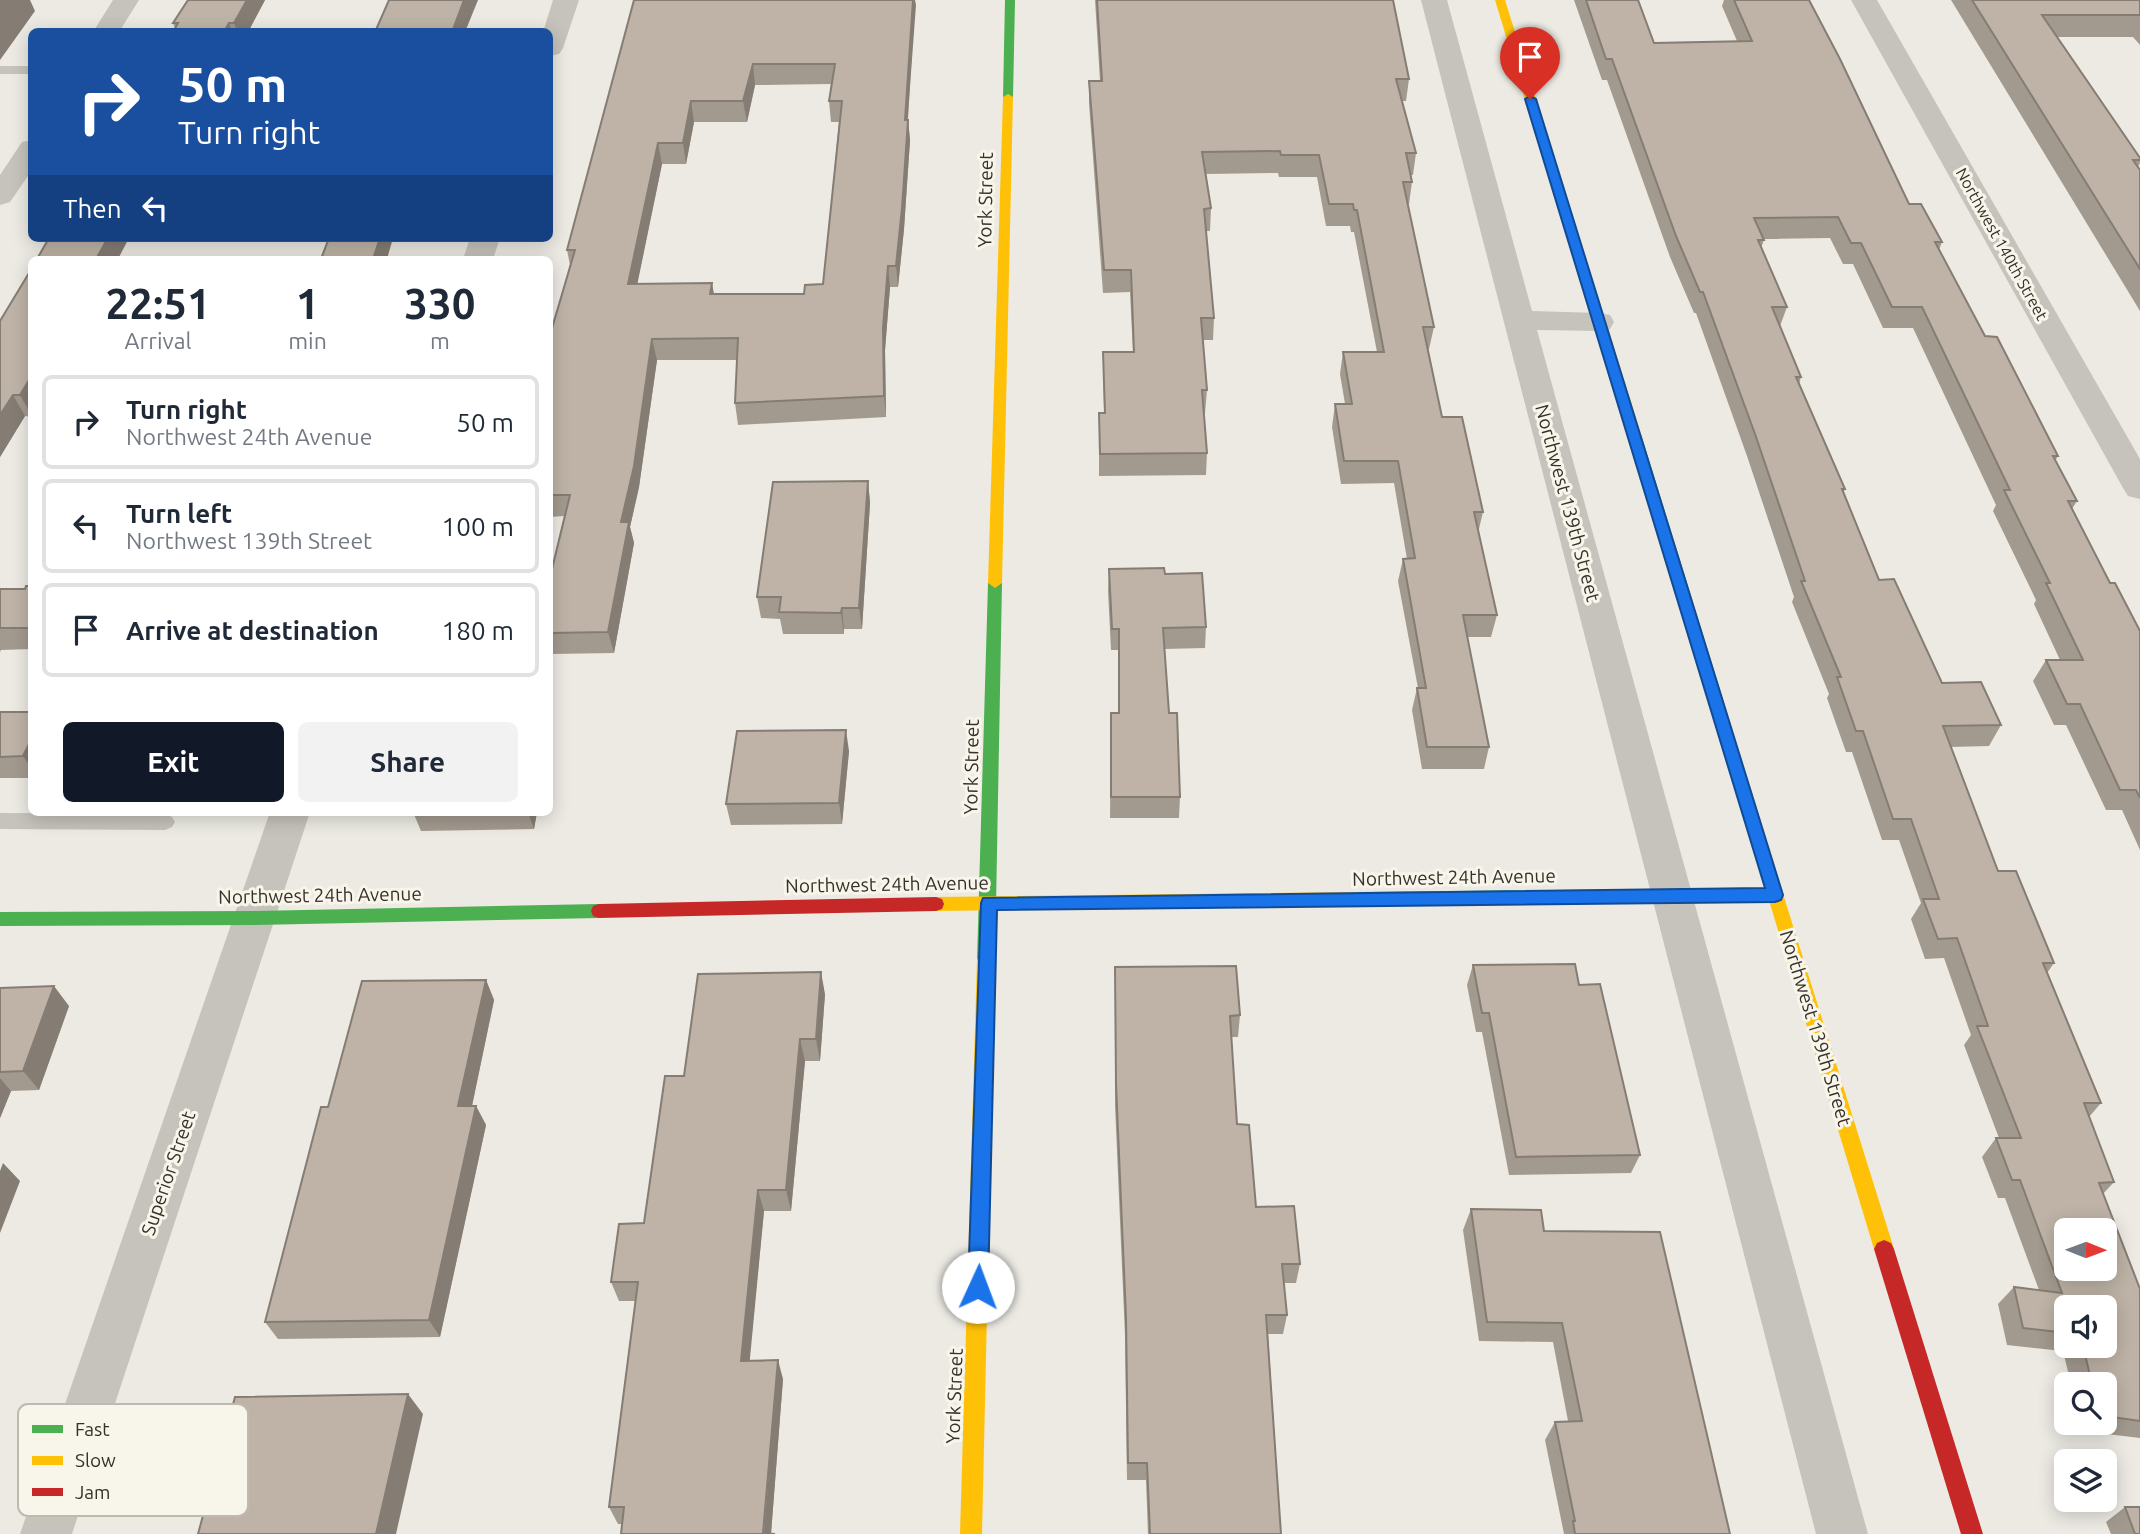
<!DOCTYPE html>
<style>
body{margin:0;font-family:Ubuntu,sans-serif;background:#f2f2f3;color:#1f2937;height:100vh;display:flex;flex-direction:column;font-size:26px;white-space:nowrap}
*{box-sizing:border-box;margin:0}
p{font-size:23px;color:#747a83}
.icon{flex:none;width:38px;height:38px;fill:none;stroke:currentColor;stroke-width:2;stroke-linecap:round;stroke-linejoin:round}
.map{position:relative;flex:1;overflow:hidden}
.panel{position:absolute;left:28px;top:256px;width:525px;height:560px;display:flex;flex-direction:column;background:#fff;border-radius:10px;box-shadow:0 4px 18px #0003}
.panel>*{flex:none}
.top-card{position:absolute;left:28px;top:28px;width:525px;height:214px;border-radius:10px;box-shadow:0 4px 18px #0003;background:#1a4fa0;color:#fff;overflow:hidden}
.needle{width:46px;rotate:91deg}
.fabs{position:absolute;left:2054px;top:1218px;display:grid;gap:14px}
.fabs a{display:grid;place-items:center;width:63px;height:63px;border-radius:10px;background:#fff;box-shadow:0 4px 18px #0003;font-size:35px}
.pin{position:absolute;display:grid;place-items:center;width:60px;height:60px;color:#fff;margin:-72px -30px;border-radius:50% 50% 50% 0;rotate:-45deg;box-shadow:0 0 7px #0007}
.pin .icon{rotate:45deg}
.me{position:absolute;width:77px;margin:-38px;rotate:2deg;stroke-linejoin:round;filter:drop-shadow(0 0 5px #0008)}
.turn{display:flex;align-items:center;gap:24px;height:147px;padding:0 35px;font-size:32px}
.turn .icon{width:91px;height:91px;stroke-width:2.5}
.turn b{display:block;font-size:49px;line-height:60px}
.then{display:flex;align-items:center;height:66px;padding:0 35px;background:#0003;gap:14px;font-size:26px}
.eta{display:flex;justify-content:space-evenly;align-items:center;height:119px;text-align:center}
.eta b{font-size:42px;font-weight:600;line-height:49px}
.button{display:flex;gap:14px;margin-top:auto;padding:14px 35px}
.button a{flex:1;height:80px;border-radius:10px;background:#111827;color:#fff;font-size:28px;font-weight:600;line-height:80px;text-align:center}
.button a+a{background:#f2f2f3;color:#1f2937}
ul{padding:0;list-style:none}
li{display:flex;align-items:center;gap:21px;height:94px;margin:0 14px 10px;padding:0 21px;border:4px solid #e0e1e3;border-radius:10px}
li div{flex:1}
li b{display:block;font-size:26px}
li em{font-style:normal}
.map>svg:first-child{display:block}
</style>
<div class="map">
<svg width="2140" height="1534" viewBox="0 0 2140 1534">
<rect width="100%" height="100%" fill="#eceae3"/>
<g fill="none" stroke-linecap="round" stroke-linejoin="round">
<g fill="#c6c3bc" fill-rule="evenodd">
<rect x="0" y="66" width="32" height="8"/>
<polygon points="0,813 165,814 172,817 175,822 172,827 165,830 0,829"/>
</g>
<g fill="#c6c3bc" fill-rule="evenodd">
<polygon points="113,0 139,0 119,32 93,32"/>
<polygon points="553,0 579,0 563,48 559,54 550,56 550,32 543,32"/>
<polygon points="1421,0 1447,0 1532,311 1599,313 1610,315 1614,322 1610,329 1599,331 1537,330 1868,1534 1816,1534"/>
<polygon points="1851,0 1877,0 2140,459 2140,499 2128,496 2123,488"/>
<polygon points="32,140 32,170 10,202 0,205 0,175 22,142"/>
<polygon points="470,238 500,238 493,259 463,259"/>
<polygon points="270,812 310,812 72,1534 20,1534"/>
</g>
<g fill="#4caf50" fill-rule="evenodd">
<polygon points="1005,0 1015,0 1013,97 1008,100 1003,97"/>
<polygon points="1634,430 1641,434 1784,897 1782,902 1357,906 1351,904 1349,899 1351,894 1357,892 1765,888 1627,434"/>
<polygon points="995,578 1002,583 995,960 992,965 986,967 980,965 977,960 988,583"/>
<polygon points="599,904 605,906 607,911 605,916 599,918 255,925 0,926 0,912 255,911"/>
</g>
<g fill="#ffc107" fill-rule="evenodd">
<polygon points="1495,0 1505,0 1641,434 1639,437 1634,438 1627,434"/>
<polygon points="1008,94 1013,97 1002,583 995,588 988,583 1003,97"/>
<polygon points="1776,890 1782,892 1784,897 1894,1249 1891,1255 1884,1258 1877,1255 1874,1249 1768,897 1770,892"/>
<polygon points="1357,892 1363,894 1365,899 1363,904 1357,906 936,911 930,909 928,904 930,899 936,897"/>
<polygon points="986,953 992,955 995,960 982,1534 960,1534 977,960 980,955"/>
</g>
<g fill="#c62828" fill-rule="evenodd">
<polygon points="936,897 942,899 944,904 942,909 936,911 599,918 593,916 591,911 593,906 599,904"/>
<polygon points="1884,1240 1891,1243 1894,1249 1983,1534 1961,1534 1874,1249 1877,1243"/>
</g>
</g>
<g fill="#a39a8f" fill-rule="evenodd">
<polygon points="188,0 265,0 248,32 173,32 175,28 173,23"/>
<path d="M634 0H915L908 120 910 140 904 229 898 287H890L885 350 886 417 738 425 735 403 737 360H657L639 487 630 527 634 543 614 653 551 654 550 662V577L564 516 550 517V335L570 265 567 250ZM831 84 829 101 831 122H839L823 284 804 294H714L637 284 662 164H686L694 122H747L755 85Z"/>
<polygon points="1095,0 1393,0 1409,79 1406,101 1402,101 1416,153 1413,175 1411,175 1412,182 1409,204 1407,204 1434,327 1429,349 1428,349 1442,417 1483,512 1478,533 1497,615 1491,637 1467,637 1489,747 1484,769 1422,769 1412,710 1417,688 1418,688 1398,581 1403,559 1407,559 1394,483 1341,484 1332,427 1335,404 1345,404 1340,374 1343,352 1377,352 1354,232 1351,232 1350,226 1326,226 1317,177 1279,177 1278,173 1206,174 1211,208 1210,231 1206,231 1214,318 1213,340 1202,340 1207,390 1205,413 1204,413 1207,453 1206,475 1099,476 1099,413 1104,413 1103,352 1133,352 1130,292 1103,293 1089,103 1089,81 1100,81"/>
<path d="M1574 0H1638L1654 43 1737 41 1722 6 1724 0H1734L1942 242 1939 250 1985 336 2058 456 2055 461 2077 501 2072 509 2110 583 2140 631V850L2122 810H2106L2066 725H2054L2033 681 2046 660H2060L2034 604 2036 600 1993 511 1996 505 1913 328H1883L1853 264H1843L1830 238 1763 239 1764 240 1761 248 1787 307 1780 326 1801 377 1799 384 1845 489 1843 493 1879 580 1942 683 2001 725 1989 746 1950 747 1998 871 2054 963 2047 973 2101 1103 2089 1117 2114 1182 2103 1194 2140 1289V1438L2082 1431 2080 1423H2105V1384H2071L2063 1351 2007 1345 1998 1304 2014 1287 2039 1290 2005 1198H1998L1982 1157 1996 1138H1999L1964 1045 1971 1035 1944 958 1925 959 1911 919 1921 903 1899 840H1882L1852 752H1846L1827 698 1829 694 1792 602 1794 597 1747 456 1696 313H1694L1670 257 1607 80H1602ZM2067 1307 2105 1346H2067Z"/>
<polygon points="1951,0 2140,0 2140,45 2133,37 2057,37 2140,158 2140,163 2138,167 2140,170 2140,311"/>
<polygon points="32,268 32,417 25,416 0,457 0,321"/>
<polygon points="868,481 870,503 862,629 844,629 844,634 783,634 780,619 761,618 757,597"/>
<polygon points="1109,569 1165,574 1206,627 1205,648 1164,649 1169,713 1180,797 1179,818 1110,818 1111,713 1118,713 1118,650 1111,650 1108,591"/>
<polygon points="32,586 32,649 1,650 0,652 0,589 25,589"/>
<rect x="0" y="712" width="32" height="66"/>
<polygon points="849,751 842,824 731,825 726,804"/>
<polygon points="413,812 537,812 534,829 421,831"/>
<polygon points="1473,965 1579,985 1640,1155 1631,1173 1509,1175 1482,1032 1476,1032 1467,985"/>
<polygon points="1115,967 1240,1015 1238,1037 1231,1037 1237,1124 1256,1207 1300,1264 1296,1283 1284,1283 1287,1315 1283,1334 1268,1334 1281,1534 1148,1534 1146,1480 1127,1480 1125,1336 1115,1105"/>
<polygon points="486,980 494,1000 472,1106 476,1106 486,1125 440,1337 278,1339 265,1322 328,1107"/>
<polygon points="0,988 69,1006 39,1090 11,1091 0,1118"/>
<polygon points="825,994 820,1061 805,1061 791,1211 764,1211 749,1361 783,1379 771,1533 618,1524 609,1507 635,1301 619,1301 611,1282 644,1223 684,1076"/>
<polygon points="1471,1209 1544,1231 1730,1534 1564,1534 1545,1440 1555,1422 1568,1421 1553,1342 1479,1341 1463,1230"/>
<polygon points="2125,1507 2140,1534 2111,1534 2106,1522"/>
</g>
<g fill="#857d74">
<polygon points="0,0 30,0 35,11 0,60"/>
<polygon points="247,0 265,0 248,32 237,32 234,23"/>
<polygon points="464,0 478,0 465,32 452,32"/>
<polygon points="913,0 915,0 916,5 906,140 905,120"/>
<polygon points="229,23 232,32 224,32"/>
<polygon points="753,64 755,85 747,122 743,101"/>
<polygon points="691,101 694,122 686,164 683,143"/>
<polygon points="908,120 910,140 904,229 898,287 896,266"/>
<polygon points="658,143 662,164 633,305 628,284"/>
<polygon points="108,238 129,238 118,259 96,259"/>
<polygon points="380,238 393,238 387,259 373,259"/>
<polygon points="888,266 890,287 885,350 886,417 884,396 883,328"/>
<polygon points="712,283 716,305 710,294"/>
<polygon points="652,339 657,360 639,487 630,527 634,543 614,653 608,632 621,522"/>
<polygon points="32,375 32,416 20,395"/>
<polygon points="13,395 25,416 0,457 0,415"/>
<polygon points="868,481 870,503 862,629 859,608"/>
<polygon points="842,608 844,629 844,634 841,613"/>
<polygon points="846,730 849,751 842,824 839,803"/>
<polygon points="32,738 32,769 23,756"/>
<polygon points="528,812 537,812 534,829"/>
<polygon points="821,972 825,994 820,1061 816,1039"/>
<polygon points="486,980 494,1000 468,1125 458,1106"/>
<polygon points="54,986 69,1006 39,1090 23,1071"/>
<polygon points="800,1039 805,1061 791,1211 786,1190"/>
<polygon points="0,1078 11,1091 0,1118"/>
<polygon points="476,1106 486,1125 440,1337 429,1320"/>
<polygon points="3,1163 20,1181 0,1233 0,1171"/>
<polygon points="758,1190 764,1211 748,1379 741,1361"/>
<polygon points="778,1360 783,1379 771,1534 764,1534"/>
<polygon points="408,1394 423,1414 396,1534 376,1534"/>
</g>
<g fill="#beb3a6" stroke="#857d74" stroke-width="2" fill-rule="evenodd">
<polygon points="188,0 247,0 234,23 229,23 224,32 173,32 178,23 173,23"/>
<polygon points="389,0 464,0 452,32 375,32"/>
<path d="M634 0H913L905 120H908L902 208 896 266H888L883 328 884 396 735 403 738 338 652 339 634 466 621 522H629L608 632 550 633V577L570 495H550V335L575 250H567ZM753 64H835L829 101H842L823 284 805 285 804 294H710L712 283 628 284 658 143H683L691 101H743Z"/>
<polygon points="1097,0 1393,0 1409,79 1396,79 1416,153 1406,153 1412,182 1403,182 1434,327 1423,327 1442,417 1462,417 1483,512 1474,512 1497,615 1463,615 1489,747 1427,747 1417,688 1426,688 1403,559 1415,558 1398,461 1344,461 1335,404 1352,404 1343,352 1384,352 1357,210 1354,210 1353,204 1329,204 1319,155 1281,155 1280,151 1202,152 1211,208 1204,209 1214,318 1201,318 1207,390 1202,390 1207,453 1100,454 1099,413 1105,413 1103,352 1134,352 1131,270 1104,270 1089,81 1102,81"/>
<path d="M1586 0H1638L1654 43 1752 41 1734 0H1809L1840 59 1909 204H1921L1942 242H1935L1985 336 1997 337 2058 456H2053L2077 501H2068L2110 583H2115L2140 631V798L2136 790H2120L2080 704H2067L2046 660H2083L2046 583H2050L2004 490H2010L1922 307H1892L1861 243H1851L1838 217 1754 218 1764 240H1758L1787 307H1772L1801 377H1796L1845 489H1842L1879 580 1894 579 1942 683 1981 682 2001 725 1943 726 1998 871H2016L2054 963H2043L2101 1103H2084L2114 1182 2099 1183 2140 1289V1421L2105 1416V1384H2092L2083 1346H2105V1307H2067V1333L2023 1328 2014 1287 2062 1293 2020 1180H2012L1996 1138H2021L1977 1026H1988L1957 938 1938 939 1923 899H1939L1911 819H1893L1863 731H1856L1837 677H1841L1801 581H1805L1755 434 1703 292H1700L1676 236 1612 59H1606ZM2067 1230H2105V1269H2067Z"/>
<polygon points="1972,0 2140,0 2140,15 2042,15 2140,158 2140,160 2133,160 2140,170 2140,269"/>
<polygon points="49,238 108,238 96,259 37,259"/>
<polygon points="329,238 380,238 373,259 321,259"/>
<polygon points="32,268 32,375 20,395 13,395 0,415 0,321"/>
<polygon points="868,481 859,608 842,608 841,613 779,612 781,597 757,597 773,482"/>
<polygon points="1164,568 1165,574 1202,573 1206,627 1163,628 1169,713 1177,713 1180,797 1111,797 1111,713 1119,713 1119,629 1112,629 1109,569"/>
<polygon points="26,586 32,586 32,628 0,628 0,589 25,589"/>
<polygon points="0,712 32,712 32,738 23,756 0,757"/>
<polygon points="846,730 839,803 726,804 737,731"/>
<polygon points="1575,964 1579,985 1600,984 1640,1155 1516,1157 1489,1013 1482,1013 1473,965"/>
<polygon points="1236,966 1240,1015 1230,1016 1237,1124 1249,1125 1256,1207 1294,1206 1300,1264 1282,1264 1287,1315 1266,1315 1281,1534 1150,1534 1147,1463 1128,1463 1126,1318 1116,1084 1115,967"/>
<polygon points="821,972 816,1039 800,1039 786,1190 758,1190 741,1361 778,1360 763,1533 775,1534 621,1534 624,1507 609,1507 638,1282 611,1282 619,1224 644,1223 665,1076 684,1076 698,974"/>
<polygon points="486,980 458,1106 476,1106 429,1320 265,1322 321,1107 328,1107 362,981"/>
<polygon points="54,986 23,1071 0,1072 0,988"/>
<polygon points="1471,1209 1541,1210 1544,1231 1660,1232 1730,1534 1575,1534 1573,1521 1575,1521 1555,1422 1582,1421 1562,1323 1487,1322"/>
<polygon points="408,1394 376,1534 198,1534 235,1397"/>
<polygon points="2125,1507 2140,1507 2140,1534 2135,1534"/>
</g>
<polygon fill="#1a73e8" stroke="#114b97" stroke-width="2" points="1530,96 1536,99 1783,895 1781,900 1775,902 997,910 988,1287 985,1294 978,1296 971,1294 968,1287 981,903 983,898 1765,888 1525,99"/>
<g text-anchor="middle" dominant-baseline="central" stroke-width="6" stroke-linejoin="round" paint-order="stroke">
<g font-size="16" fill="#36312a" stroke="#f8f5eb">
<text transform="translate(2002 244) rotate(61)">Northwest 140th Street</text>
</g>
<g font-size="19" fill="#36312a" stroke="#f8f5eb">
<text transform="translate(985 200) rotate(-89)">York Street</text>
<text transform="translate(1568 503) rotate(75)">Northwest 139th Street</text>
<text transform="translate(971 767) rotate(-89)">York Street</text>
<text transform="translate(1454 877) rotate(-1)">Northwest 24th Avenue</text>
<text transform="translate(887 884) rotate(-1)">Northwest 24th Avenue</text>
<text transform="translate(320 895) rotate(-1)">Northwest 24th Avenue</text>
<text transform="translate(1816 1028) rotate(73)">Northwest 139th Street</text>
<text transform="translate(168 1173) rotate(-71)">Superior Street</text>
<text transform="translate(954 1396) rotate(-88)">York Street</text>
</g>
</g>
<rect x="18" y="1404" width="230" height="112" rx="10" fill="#f8f5eb" stroke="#bebab1" stroke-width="2"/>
<rect x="32" y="1425" width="31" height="8" fill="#4caf50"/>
<rect x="32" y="1456" width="31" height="9" fill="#ffc107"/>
<rect x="32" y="1488" width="31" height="8" fill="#c62828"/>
<g font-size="19" fill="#36312a">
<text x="75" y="1436">Fast</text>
<text x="75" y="1467">Slow</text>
<text x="75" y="1499">Jam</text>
</g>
</svg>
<div class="fabs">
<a><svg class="needle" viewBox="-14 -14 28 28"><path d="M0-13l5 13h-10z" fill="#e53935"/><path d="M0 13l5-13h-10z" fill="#747a83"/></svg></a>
<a><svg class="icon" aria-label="sound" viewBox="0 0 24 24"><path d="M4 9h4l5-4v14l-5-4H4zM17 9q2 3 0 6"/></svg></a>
<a><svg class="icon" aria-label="search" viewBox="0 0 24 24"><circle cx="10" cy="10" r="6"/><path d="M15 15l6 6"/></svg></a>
<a><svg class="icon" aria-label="layers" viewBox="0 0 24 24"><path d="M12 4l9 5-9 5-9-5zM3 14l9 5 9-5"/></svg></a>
</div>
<div class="pin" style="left:1530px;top:99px;background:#d93025"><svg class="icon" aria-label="arrive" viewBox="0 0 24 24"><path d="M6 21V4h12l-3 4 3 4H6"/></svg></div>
<svg class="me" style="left:978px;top:1287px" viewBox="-20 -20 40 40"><circle r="19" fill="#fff"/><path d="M0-13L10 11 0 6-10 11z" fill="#1a73e8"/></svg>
<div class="top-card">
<div class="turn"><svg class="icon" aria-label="right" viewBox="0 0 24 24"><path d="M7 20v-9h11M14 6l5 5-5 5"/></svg><div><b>50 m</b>Turn right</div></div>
<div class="then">Then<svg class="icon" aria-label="left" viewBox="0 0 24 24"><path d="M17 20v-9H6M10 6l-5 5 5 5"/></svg></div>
</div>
<section class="panel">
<div class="eta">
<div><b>22:51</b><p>Arrival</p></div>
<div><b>1</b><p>min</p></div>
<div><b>330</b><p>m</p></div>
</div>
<ul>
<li><svg class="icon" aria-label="right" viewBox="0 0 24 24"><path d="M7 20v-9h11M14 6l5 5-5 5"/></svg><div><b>Turn right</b><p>Northwest 24th Avenue</p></div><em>50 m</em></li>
<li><svg class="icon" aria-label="left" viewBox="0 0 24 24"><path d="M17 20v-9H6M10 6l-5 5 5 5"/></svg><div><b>Turn left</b><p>Northwest 139th Street</p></div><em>100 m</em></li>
<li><svg class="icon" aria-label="arrive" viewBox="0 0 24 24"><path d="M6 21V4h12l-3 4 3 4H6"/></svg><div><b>Arrive at destination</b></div><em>180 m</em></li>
</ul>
<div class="button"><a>Exit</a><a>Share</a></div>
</section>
</div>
